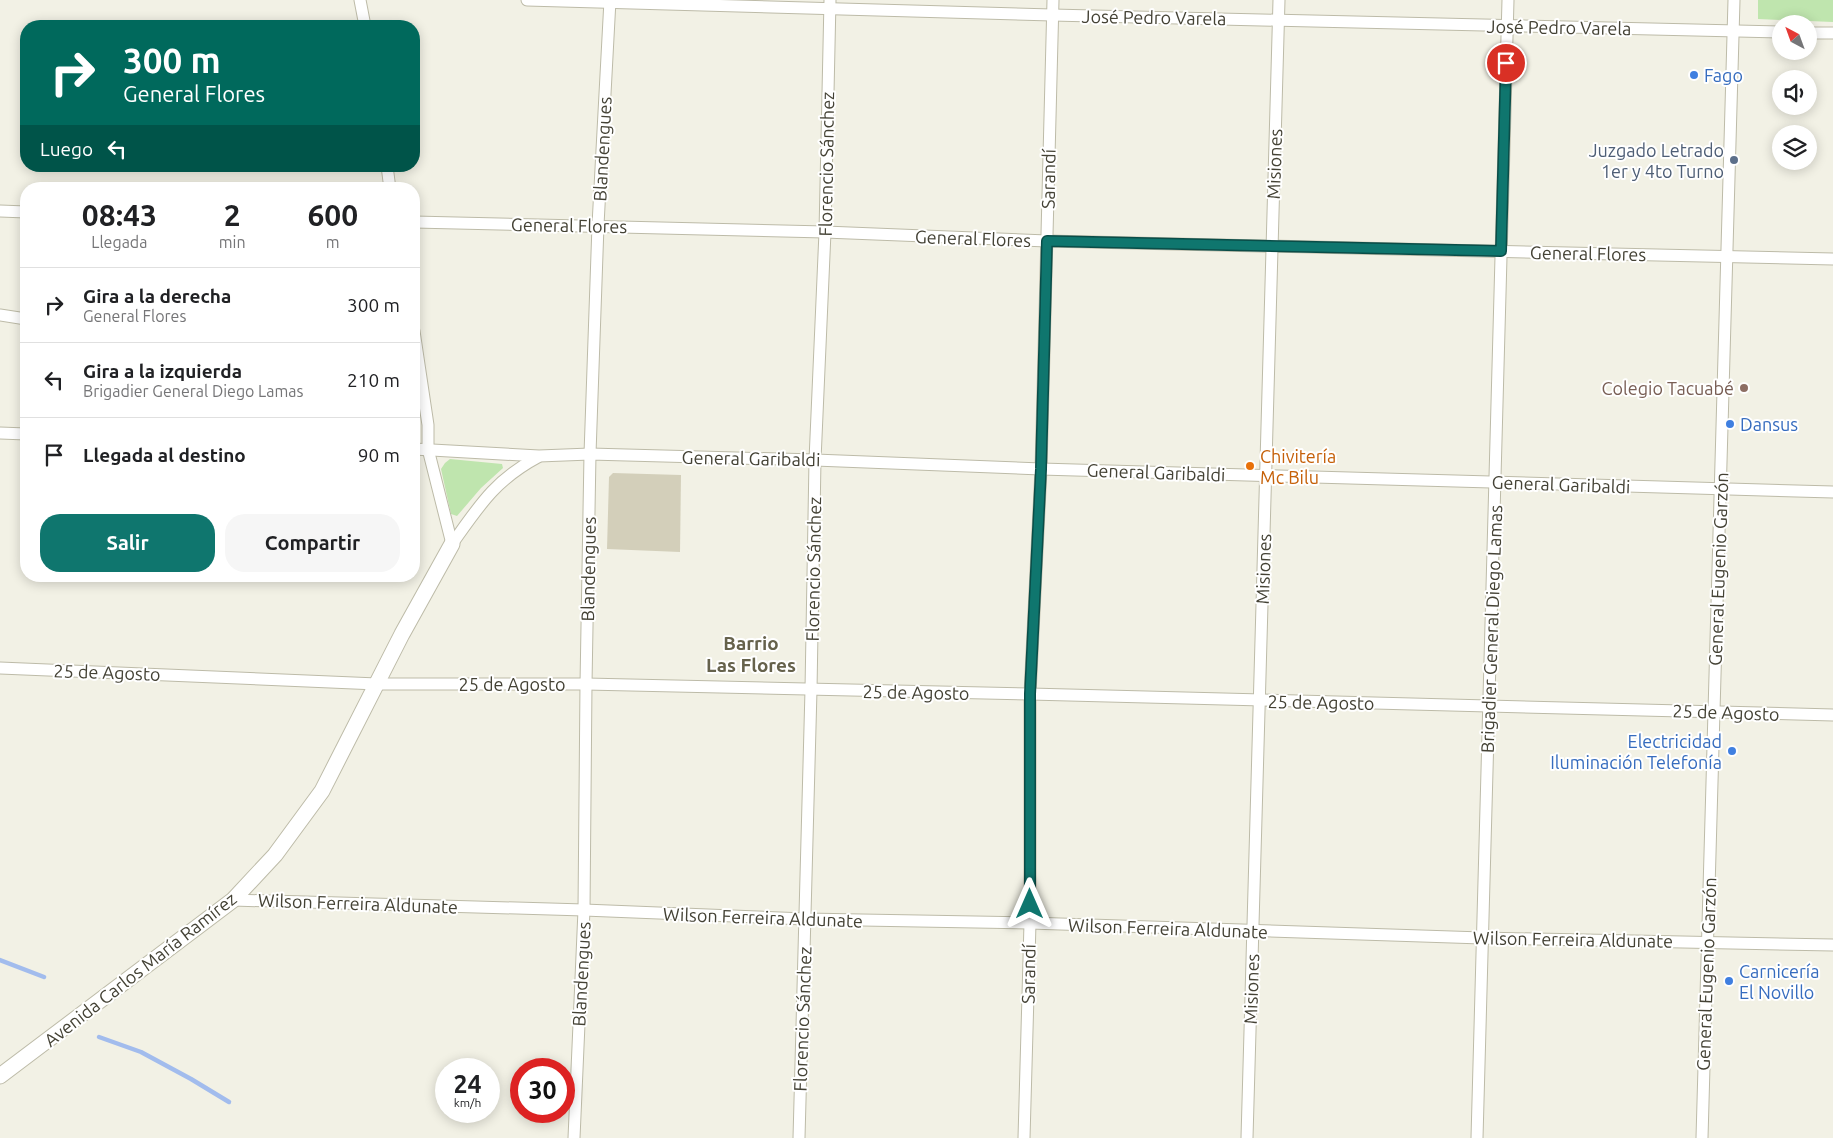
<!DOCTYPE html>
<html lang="es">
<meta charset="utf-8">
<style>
body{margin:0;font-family:Ubuntu,sans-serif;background:#f6f6f6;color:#202124;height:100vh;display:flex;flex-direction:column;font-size:19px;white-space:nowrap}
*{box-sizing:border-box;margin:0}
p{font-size:16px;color:#757577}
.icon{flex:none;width:28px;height:28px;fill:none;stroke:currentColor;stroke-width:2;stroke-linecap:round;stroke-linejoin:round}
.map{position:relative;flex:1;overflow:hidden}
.panel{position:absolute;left:20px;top:182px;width:400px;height:400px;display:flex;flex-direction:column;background:#fff;border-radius:20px;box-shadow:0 2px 12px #0003}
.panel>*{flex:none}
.hud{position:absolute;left:20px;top:20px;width:400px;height:152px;border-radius:20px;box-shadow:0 2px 12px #0003;background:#00695c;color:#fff;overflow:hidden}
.needle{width:32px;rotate:319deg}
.buttons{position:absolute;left:1772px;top:15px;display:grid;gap:10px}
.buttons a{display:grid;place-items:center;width:45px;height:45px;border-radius:50%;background:#fff;box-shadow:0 2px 12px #0003;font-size:25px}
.speed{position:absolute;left:435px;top:1058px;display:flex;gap:10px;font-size:25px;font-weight:700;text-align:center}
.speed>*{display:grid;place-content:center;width:65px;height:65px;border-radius:50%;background:#fff;box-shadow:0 2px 12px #0003;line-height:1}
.speed small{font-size:12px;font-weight:400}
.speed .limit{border:8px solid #d22;background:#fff;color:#111}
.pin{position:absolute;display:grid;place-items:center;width:42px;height:42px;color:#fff;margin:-21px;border:2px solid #fff;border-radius:50%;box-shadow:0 1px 5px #0007}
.me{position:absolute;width:55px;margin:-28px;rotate:0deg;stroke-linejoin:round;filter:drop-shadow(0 0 4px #0008)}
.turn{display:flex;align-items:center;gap:18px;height:105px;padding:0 20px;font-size:22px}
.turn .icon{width:65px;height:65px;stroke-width:2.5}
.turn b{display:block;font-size:35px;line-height:42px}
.then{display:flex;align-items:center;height:48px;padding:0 20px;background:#0003;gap:10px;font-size:19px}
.eta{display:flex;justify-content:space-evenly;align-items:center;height:85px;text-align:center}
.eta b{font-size:30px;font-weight:700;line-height:35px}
.button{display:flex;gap:10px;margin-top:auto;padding:10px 20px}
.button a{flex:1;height:58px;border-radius:20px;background:#0f766e;color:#fff;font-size:20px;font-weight:700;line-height:58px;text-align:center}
.button a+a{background:#f6f6f6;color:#202124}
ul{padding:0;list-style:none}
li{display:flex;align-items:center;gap:15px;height:75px;padding:0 20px;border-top:1px solid #e0e0e0}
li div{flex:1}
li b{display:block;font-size:19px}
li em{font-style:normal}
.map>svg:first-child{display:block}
</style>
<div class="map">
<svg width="1833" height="1138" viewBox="0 0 1833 1138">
<rect width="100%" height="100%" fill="#f2f1e5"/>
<g fill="#bfe5ae">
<polygon points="1758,0 1833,0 1833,22 1758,19"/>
<polygon points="450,459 502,464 503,468 481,488 457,516 451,514 441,469 445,463"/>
</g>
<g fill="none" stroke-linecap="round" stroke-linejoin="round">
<g stroke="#a2bced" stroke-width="4.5">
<polyline points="0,960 44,977"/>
<polyline points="99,1037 141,1052 191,1079 229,1102"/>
</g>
</g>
<polygon fill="#d3cfba" points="613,473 681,475 680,552 607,549 609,477"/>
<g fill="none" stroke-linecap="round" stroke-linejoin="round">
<defs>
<g id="minor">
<polyline points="360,0 365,26"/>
<polyline points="527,0 1052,15 1781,32"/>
<polyline points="1809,33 1833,33"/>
<polyline points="387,166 390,189"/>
<polyline points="0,211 26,212"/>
<polyline points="414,222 825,232 1047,241 1833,259"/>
<polyline points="0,315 26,319"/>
<polyline points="414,331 428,425 428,449 452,544"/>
<polyline points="0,433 26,434"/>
<polyline points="414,449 539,456 590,454 815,460 1041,469 1833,492"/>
<path d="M452 544C479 506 495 480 538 457"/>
<polyline points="0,668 377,684 586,684 1030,694 1833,715"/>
<polyline points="233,900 584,910 805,919 1030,923 1482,938 1833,945"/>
<polyline points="574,1138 584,910 586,684 590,454 598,225 610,0"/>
<polyline points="799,1138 811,690 815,460 825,232 830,0"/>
<polyline points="1024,1138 1030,923 1030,694 1041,469 1053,0"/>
<polyline points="1247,1138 1279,0"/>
<polyline points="1477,1138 1508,0"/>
<polyline points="1702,1138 1734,0"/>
</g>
<polyline id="tertiary" points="0,1076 233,900 275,855 322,791 402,634 452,544"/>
</defs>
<use href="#minor" stroke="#bdbba8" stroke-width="13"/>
<use href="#tertiary" stroke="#bdbba8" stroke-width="17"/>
<use href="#minor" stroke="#fff" stroke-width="11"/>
<use href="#tertiary" stroke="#fff" stroke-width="15"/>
</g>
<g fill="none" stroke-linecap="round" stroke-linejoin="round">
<defs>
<polyline id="route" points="1030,904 1030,694 1041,469 1047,241 1501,251 1506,63"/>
</defs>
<use href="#route" stroke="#0a4d48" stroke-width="12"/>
<use href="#route" stroke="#0f766e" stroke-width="9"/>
</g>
<g fill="#3f7fe0" stroke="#fff" stroke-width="2">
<circle cx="1694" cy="75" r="5"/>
<circle cx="1730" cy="424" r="5"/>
<circle cx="1732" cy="751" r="5"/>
<circle cx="1729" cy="981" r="5"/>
</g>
<circle fill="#5c6f8a" stroke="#fff" stroke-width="2" cx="1734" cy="160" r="5"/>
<circle fill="#8d6e63" stroke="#fff" stroke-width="2" cx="1744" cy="388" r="5"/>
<circle fill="#e8710a" stroke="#fff" stroke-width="2" cx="1250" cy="466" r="5"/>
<g text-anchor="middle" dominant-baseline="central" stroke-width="4" stroke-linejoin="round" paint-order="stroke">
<g font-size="18" fill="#444235" stroke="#fff">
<text transform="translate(1154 17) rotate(1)">José Pedro Varela</text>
<text transform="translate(1559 27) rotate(1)">José Pedro Varela</text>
<text transform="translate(602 149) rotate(-87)">Blandengues</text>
<text transform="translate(826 164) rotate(-89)">Florencio Sánchez</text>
<text transform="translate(1274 164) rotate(-88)">Misiones</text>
<text transform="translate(1048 179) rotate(-89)">Sarandí</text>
<text transform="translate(569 225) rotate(1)">General Flores</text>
<text transform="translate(973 238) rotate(2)">General Flores</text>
<text transform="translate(1588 253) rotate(1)">General Flores</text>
<text transform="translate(751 458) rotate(1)">General Garibaldi</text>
<text transform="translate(1156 472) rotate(2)">General Garibaldi</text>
<text transform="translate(1561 484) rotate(2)">General Garibaldi</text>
<text transform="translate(588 569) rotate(-89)">Blandengues</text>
<text transform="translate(813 569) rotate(-89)">Florencio Sánchez</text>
<text transform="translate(1263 569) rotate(-88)">Misiones</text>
<text transform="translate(1718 569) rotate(-88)">General Eugenio Garzón</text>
<text transform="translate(1491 629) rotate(-88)">Brigadier General Diego Lamas</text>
<text transform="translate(107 672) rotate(2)">25 de Agosto</text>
<text x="512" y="684">25 de Agosto</text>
<text transform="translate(916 692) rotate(1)">25 de Agosto</text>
<text transform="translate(1321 702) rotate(1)">25 de Agosto</text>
<text transform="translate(1726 712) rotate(2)">25 de Agosto</text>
<text transform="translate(358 903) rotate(2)">Wilson Ferreira Aldunate</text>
<text transform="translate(763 917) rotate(2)">Wilson Ferreira Aldunate</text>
<text transform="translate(1168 928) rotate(2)">Wilson Ferreira Aldunate</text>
<text transform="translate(1573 939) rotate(1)">Wilson Ferreira Aldunate</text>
<text transform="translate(140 969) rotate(-38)">Avenida Carlos María Ramírez</text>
<text transform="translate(581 974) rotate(-87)">Blandengues</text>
<text transform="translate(1028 974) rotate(-89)">Sarandí</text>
<text transform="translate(1706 974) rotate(-88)">General Eugenio Garzón</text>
<text transform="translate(1251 989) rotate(-88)">Misiones</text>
<text transform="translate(802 1019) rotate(-88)">Florencio Sánchez</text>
</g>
<g font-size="18" fill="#366cbe" stroke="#fff" text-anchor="start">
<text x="1704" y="75">Fago</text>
<text x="1740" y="424">Dansus</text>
<text x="1722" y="741" text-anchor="end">Electricidad<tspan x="1722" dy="21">Iluminación Telefonía</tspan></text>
<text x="1739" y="971">Carnicería<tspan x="1739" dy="21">El Novillo</tspan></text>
</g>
<g font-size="18" fill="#4e5e75" stroke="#fff" text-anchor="end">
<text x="1724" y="150">Juzgado Letrado<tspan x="1724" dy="21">1er y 4to Turno</tspan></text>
</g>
<g font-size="18" fill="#785e54" stroke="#fff" text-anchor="end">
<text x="1734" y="388">Colegio Tacuabé</text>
</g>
<g font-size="18" fill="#c56008" stroke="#fff" text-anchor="start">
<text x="1260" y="456">Chivitería<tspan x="1260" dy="21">Mc Bilu</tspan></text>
</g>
<g font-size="19" font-weight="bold" fill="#66624c" stroke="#fff">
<text x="751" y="643">Barrio<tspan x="751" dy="22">Las Flores</tspan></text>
</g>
</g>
</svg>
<div class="buttons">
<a><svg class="needle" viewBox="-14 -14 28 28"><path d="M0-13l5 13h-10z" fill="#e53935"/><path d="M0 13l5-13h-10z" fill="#757577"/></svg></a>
<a><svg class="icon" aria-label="sound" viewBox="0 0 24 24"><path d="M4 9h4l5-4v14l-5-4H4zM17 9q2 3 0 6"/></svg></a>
<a><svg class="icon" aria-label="layers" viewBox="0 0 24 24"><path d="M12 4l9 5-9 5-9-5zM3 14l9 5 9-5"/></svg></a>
</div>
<div class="speed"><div>24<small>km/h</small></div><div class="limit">30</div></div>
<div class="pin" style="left:1506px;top:63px;background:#d93025"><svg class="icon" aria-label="arrive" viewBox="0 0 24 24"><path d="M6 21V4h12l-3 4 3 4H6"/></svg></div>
<svg class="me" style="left:1030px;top:904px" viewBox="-20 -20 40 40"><path d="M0-17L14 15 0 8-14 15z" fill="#0f766e" stroke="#fff" stroke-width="4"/></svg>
<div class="hud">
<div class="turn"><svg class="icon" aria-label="right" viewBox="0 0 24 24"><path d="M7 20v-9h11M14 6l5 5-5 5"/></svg><div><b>300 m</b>General Flores</div></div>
<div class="then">Luego<svg class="icon" aria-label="left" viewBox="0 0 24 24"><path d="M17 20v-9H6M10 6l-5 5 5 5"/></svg></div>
</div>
<section class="panel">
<div class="eta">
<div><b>08:43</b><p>Llegada</p></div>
<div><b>2</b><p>min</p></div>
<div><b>600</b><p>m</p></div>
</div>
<ul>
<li><svg class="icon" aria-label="right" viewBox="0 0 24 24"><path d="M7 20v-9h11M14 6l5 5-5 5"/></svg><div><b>Gira a la derecha</b><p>General Flores</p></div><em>300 m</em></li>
<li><svg class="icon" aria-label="left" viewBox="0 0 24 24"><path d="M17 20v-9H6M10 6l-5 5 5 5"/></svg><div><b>Gira a la izquierda</b><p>Brigadier General Diego Lamas</p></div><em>210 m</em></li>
<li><svg class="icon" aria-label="arrive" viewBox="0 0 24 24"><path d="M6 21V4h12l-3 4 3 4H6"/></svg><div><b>Llegada al destino</b></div><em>90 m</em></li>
</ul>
<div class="button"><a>Salir</a><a>Compartir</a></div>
</section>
</div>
